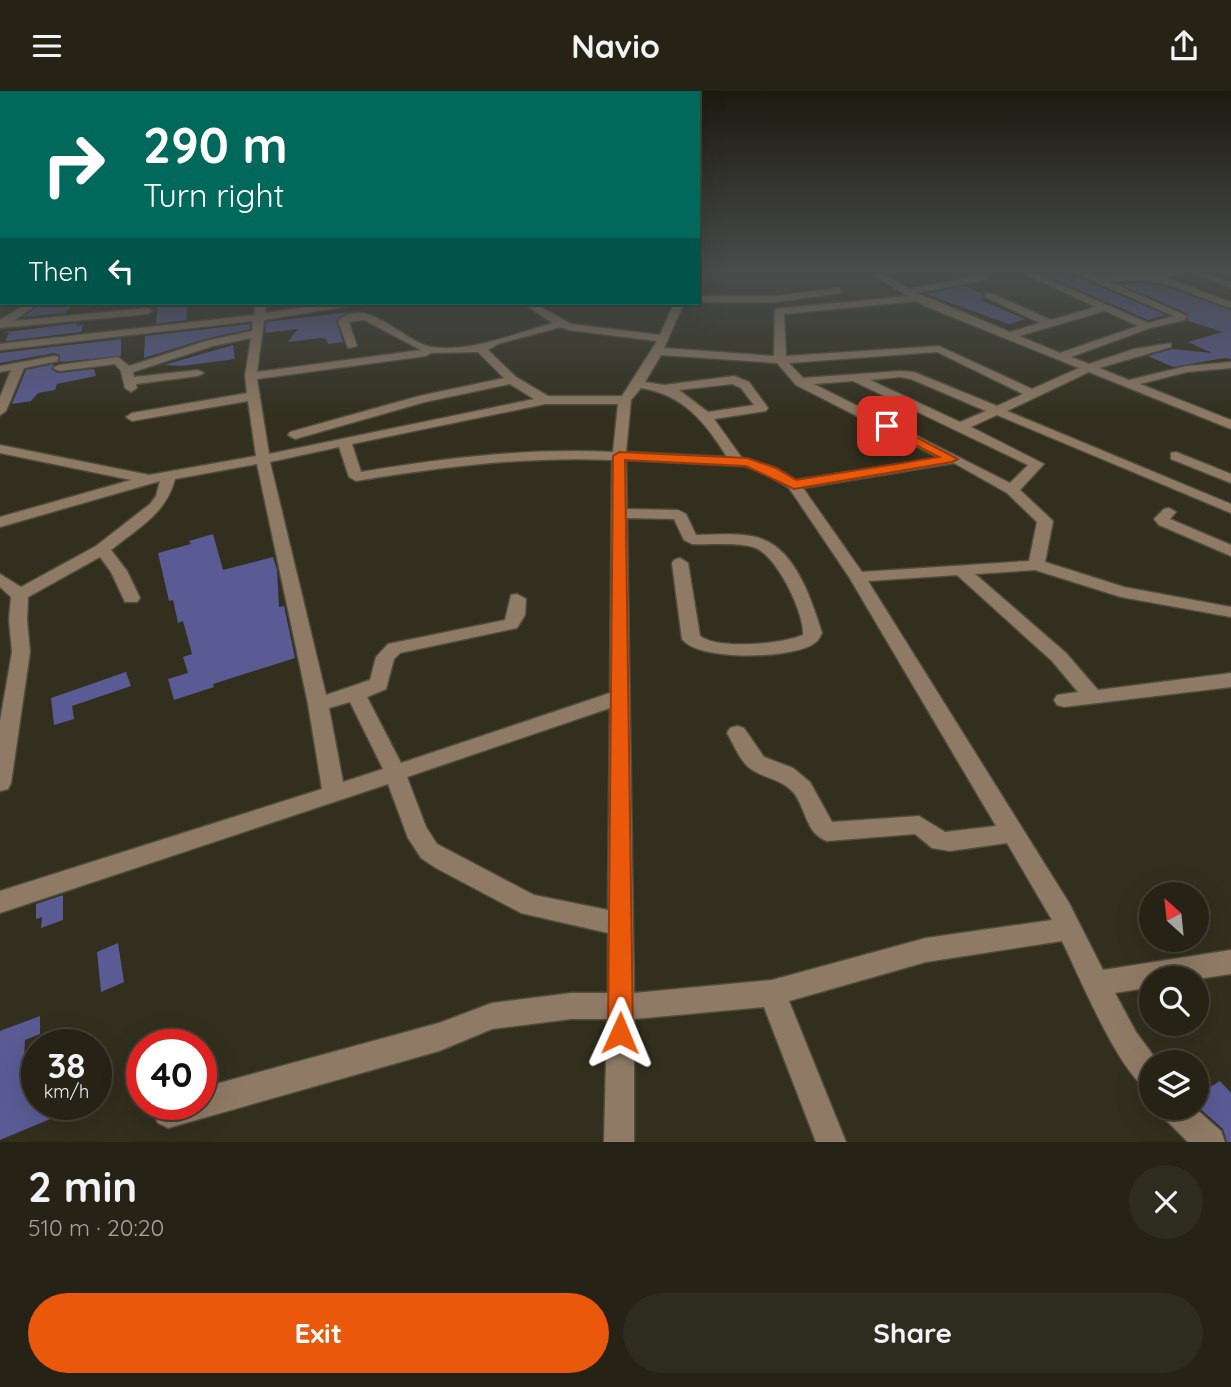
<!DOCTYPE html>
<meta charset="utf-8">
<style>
body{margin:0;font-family:Quicksand,sans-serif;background:#2e2b1f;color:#f1f3f6;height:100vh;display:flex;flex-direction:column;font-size:26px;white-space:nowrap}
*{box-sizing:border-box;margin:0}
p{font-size:23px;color:#a4a4a1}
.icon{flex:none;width:38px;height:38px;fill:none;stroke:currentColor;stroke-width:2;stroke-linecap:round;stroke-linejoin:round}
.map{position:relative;height:1051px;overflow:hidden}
.side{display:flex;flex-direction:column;background:#262316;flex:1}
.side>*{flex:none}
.top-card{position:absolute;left:0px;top:0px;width:700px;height:214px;box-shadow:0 7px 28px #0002,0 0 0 2px #424035;background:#00695c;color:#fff;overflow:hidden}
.needle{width:46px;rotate:333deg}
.buttons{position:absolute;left:1139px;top:791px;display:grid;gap:14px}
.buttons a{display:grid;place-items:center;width:70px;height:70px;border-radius:50%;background:#262316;box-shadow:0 7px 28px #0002,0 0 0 2px #424035;font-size:35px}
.speed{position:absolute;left:21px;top:938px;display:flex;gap:14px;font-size:35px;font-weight:700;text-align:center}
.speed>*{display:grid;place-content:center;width:91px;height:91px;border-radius:50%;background:#262316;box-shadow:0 7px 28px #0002,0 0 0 2px #424035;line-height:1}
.speed small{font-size:18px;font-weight:400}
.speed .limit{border:10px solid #d22;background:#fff;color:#111}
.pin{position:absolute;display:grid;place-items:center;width:60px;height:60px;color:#fff;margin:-30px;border-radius:14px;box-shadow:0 4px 10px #0006}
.me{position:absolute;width:77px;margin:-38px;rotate:1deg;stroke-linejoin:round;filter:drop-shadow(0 0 5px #0008)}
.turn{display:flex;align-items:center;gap:24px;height:147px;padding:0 28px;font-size:32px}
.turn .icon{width:91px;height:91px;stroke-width:2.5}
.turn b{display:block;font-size:49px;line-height:60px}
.then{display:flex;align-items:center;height:66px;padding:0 28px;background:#0003;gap:14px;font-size:26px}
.round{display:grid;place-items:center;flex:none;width:74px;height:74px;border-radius:37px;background:#2e2b1f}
.head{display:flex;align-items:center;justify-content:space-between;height:119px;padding:0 28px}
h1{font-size:42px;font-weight:700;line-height:52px}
.action{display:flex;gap:14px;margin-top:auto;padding:14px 28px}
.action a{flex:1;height:80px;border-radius:42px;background:#ea580c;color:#fff;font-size:28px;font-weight:700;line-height:80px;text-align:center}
.action a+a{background:#2e2b1f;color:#f1f3f6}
header{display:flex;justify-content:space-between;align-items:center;height:91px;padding:0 28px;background:#262316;font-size:32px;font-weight:700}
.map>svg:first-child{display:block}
</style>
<header><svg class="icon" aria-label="menu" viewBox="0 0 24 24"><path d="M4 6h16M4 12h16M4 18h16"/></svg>Navio<svg class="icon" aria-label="share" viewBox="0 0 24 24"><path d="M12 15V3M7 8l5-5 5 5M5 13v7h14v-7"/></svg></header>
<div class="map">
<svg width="1231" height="1051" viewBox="0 0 1231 1051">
<rect width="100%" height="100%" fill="#322f1e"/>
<g fill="#5a5b94">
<polygon points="1040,182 1070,182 1071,187 1077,186 1166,224 1148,229"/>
<polygon points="1144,192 1172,198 1231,219 1231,268 1224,267 1173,276 1148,265 1172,258 1212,262 1188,251 1223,241 1188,230 1188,223 1120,193"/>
<polygon points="964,195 982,203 984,208 980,209 1025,228 1009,233 926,203"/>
<polygon points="41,212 75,212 65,222 23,226"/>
<polygon points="158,212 188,212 186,229 156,233"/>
<polygon points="349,221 336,229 343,251 328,253 326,248 320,247 288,251 298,238 265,242 266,231"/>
<polygon points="77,232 76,235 83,234 81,241 5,250 10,240 0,242"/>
<polygon points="250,233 250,238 205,248 144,267 145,245"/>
<polygon points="121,248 121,265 60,271 60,264 54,262 0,272 0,262"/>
<polygon points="233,254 235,268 181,275 164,274"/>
<polygon points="54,273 51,278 58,282 94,278 96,285 57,293 55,299 38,302 31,310 12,313 26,279"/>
<polygon points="213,443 223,479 273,466 277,479 279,516 284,515 295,567 213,593 214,596 174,609 168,588 188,582 183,566 192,563 183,530 178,532 173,509 169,510 158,462 191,453 189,450"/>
<polygon points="126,581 131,595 72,615 74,628 54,634 51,607"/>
<polygon points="63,804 63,829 41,837 42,826 36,828 36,813"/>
<polygon points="118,852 124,891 101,901 97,861"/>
<polygon points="40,925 40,943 25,949 23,986 37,981 37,1013 60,1013 60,1024 0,1049 0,940"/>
<polygon points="1220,990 1231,1002 1231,1051 1227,1051 1223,1038 1197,1015 1197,1004"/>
</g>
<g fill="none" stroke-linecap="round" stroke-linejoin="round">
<defs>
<g id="minor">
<path d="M870 182H880L909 198 975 185 973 182H983L989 186 987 188 917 202 1010 241 1040 232 985 206V202H991L1051 229 1096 216 1023 182H1034L1148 232 1174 225 1075 182H1088L1101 187 1132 182H1179L1166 187 1231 211V217C1184 203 1162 182 1110 191L1187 225 1185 229 1150 237 1071 266 1089 273 1134 258 1171 252V256L1099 277 1129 289 1187 275 1231 271V277L1187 281 1140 293 1231 329V338L1089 281 1007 320 1231 413V422L997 324 971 336 1044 373 1020 399 1053 430 1045 471 1124 496 1231 516V526L1121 506 1035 479 975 483 1066 562 1098 599 1231 582V596L1064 616 1057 614 1054 609 1057 604 1078 601 1052 570 957 484 868 490 1069 812 1103 879 1231 859V883L1197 888 1152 887V896L1115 902 1136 941 1158 971H1152V1001C1121 988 1079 884 1062 850L926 871 789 910 846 1051H816L764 916 634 928V1051H604L607 928H571L492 938 439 960 168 1037 158 1032 153 1022 157 1013H201V997L439 932 492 912 571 902H608V842L521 822 436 777 421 767 408 747 388 693 0 822V800L322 698 308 613 257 373 175 388C166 423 138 437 111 459L127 480 140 507 137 511H125L111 481 100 466 28 506 27 529 30 561 11 692 8 698 0 700V630L12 561 9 529 11 506 0 496V483L21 496 96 455 150 413 156 405 160 390 0 436V426L131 389 0 362V354L149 384 256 365 248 310 132 330 126 326 132 322 247 302 245 285 251 247 213 255 133 281 134 286 198 279 204 282 198 285 136 293 137 297 131 301 125 297 121 280 115 273 59 280 53 277 59 274 118 266 129 275 206 250 252 240 253 230 0 259V253L254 224 256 212H266L265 222 332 212H354L349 215 264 229 257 281 421 259 364 229 349 231 357 255 348 257 338 230C367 203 403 251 431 256 470 262 516 242 553 232L522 212H534L571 233 660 244 674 212H684L664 257 774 265 775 218 908 205ZM917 210 925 215 1079 277 1032 298 939 255 786 265 784 223ZM1105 220 1138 235 1060 262 1019 245ZM561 236 568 239 657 250 622 305H548L516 286 488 259 498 253ZM478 261 504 287 419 305 290 341 288 344 295 348 425 311 510 293 534 308 269 363 257 288 426 265 431 262ZM937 261 1023 303 997 315 914 281 900 280 803 287 789 272ZM661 264 777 272 796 294 939 367 796 389 776 377 742 367 714 328 766 320 768 317 749 291 734 285 664 294 645 291ZM900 286 911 288 986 320 960 331 870 289ZM853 290 1028 374 1010 392 814 293ZM732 293 741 297 754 314 708 321 679 299ZM641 297C684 304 705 331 727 366L626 361 631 309ZM545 313H618L613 361C527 357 445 367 361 381L352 353ZM339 356 349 386 356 390C442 376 525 365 612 369L610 602 401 672 367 606 386 598 394 568 400 562 517 537 525 524 526 508 517 503 511 504 505 529 388 553 376 566 370 589 326 604 270 371ZM626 369 745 375 766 383 789 397 849 486 996 735 945 741 919 725 832 731 810 691 793 677 764 666 744 637 737 635 730 637 727 642C733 652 741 672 751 678 765 688 782 688 794 702 806 718 806 743 827 750L915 743 932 757 950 760 1007 752 1052 829 926 847 772 889 634 902 627 427 674 428 684 449 692 453C711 454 735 451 753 456 776 462 805 523 803 544 781 553 719 559 700 545L688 472 680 467 674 469 672 472 682 548C698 571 798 568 816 551 819 549 820 545 822 542 812 510 796 460 762 448 743 441 716 444 696 444L686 423 678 419 627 418ZM954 372 1007 402 1037 431 1029 470 862 481 803 397ZM350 611 383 678 343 691 329 617ZM610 617 608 819 534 804 437 753 426 736 407 686Z"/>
<polygon points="1192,182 1205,182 1231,191 1231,197"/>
<polygon points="838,197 841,198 841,202 776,211 698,211 698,205 776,205"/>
<polygon points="28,212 39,212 14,230 148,217 153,220 148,223 0,237 0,229"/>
<polygon points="54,265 58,266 58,270 24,277 6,320 0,324 0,306 11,279 0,281 0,275"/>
<polygon points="1176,361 1231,383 1231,392 1171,368 1171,362"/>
<polygon points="1169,417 1176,421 1170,428 1231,454 1231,465 1159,434 1154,428 1164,418"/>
<polygon points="1159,1017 1195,1017 1221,1040 1225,1051 1188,1051 1164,1027"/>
</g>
<polygon id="major" points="2,199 2,205 0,206 0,200"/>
</defs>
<use href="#minor" stroke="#4f4d3d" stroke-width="3"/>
<use href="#major" stroke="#4f4d3d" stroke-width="3"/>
<use href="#minor" fill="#8f7a65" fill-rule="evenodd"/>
<use href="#major" fill="#f0c599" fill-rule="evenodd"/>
</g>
<linearGradient id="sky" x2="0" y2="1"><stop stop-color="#1c1a10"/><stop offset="0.55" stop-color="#494d4c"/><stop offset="1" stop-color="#494d4c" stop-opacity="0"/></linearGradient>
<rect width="1231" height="329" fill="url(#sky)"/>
<polygon fill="#ea580c" stroke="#983908" stroke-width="2" points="887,331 958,368 952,371 794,398 746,375 625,369 633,942 629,951 620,955 612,951 608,942 613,365 619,361 747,367 776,377 796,389 939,366 883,337 883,332"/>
</svg>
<div class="buttons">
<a><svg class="needle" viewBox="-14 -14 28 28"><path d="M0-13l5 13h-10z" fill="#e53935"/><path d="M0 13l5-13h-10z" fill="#a4a4a1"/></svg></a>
<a><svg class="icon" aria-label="search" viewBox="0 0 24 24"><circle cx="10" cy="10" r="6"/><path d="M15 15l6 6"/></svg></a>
<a><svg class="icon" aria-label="layers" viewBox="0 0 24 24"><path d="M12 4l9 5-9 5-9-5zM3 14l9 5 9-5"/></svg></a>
</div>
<div class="speed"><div>38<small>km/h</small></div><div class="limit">40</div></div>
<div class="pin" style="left:887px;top:335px;background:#d93025"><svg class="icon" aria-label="arrive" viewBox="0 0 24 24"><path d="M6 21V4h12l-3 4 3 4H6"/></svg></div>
<svg class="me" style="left:620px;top:942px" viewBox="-20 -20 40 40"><path d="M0-17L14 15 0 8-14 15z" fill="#ea580c" stroke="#fff" stroke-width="4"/></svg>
<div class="top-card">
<div class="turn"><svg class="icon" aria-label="right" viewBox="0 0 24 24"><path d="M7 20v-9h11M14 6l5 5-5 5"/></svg><div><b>290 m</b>Turn right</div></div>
<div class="then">Then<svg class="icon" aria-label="left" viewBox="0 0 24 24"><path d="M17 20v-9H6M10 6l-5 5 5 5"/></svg></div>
</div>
</div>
<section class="side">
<div class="head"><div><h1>2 min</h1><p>510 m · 20:20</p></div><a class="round"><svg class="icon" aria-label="close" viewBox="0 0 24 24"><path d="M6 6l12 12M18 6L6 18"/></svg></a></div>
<div class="action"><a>Exit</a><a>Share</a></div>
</section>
